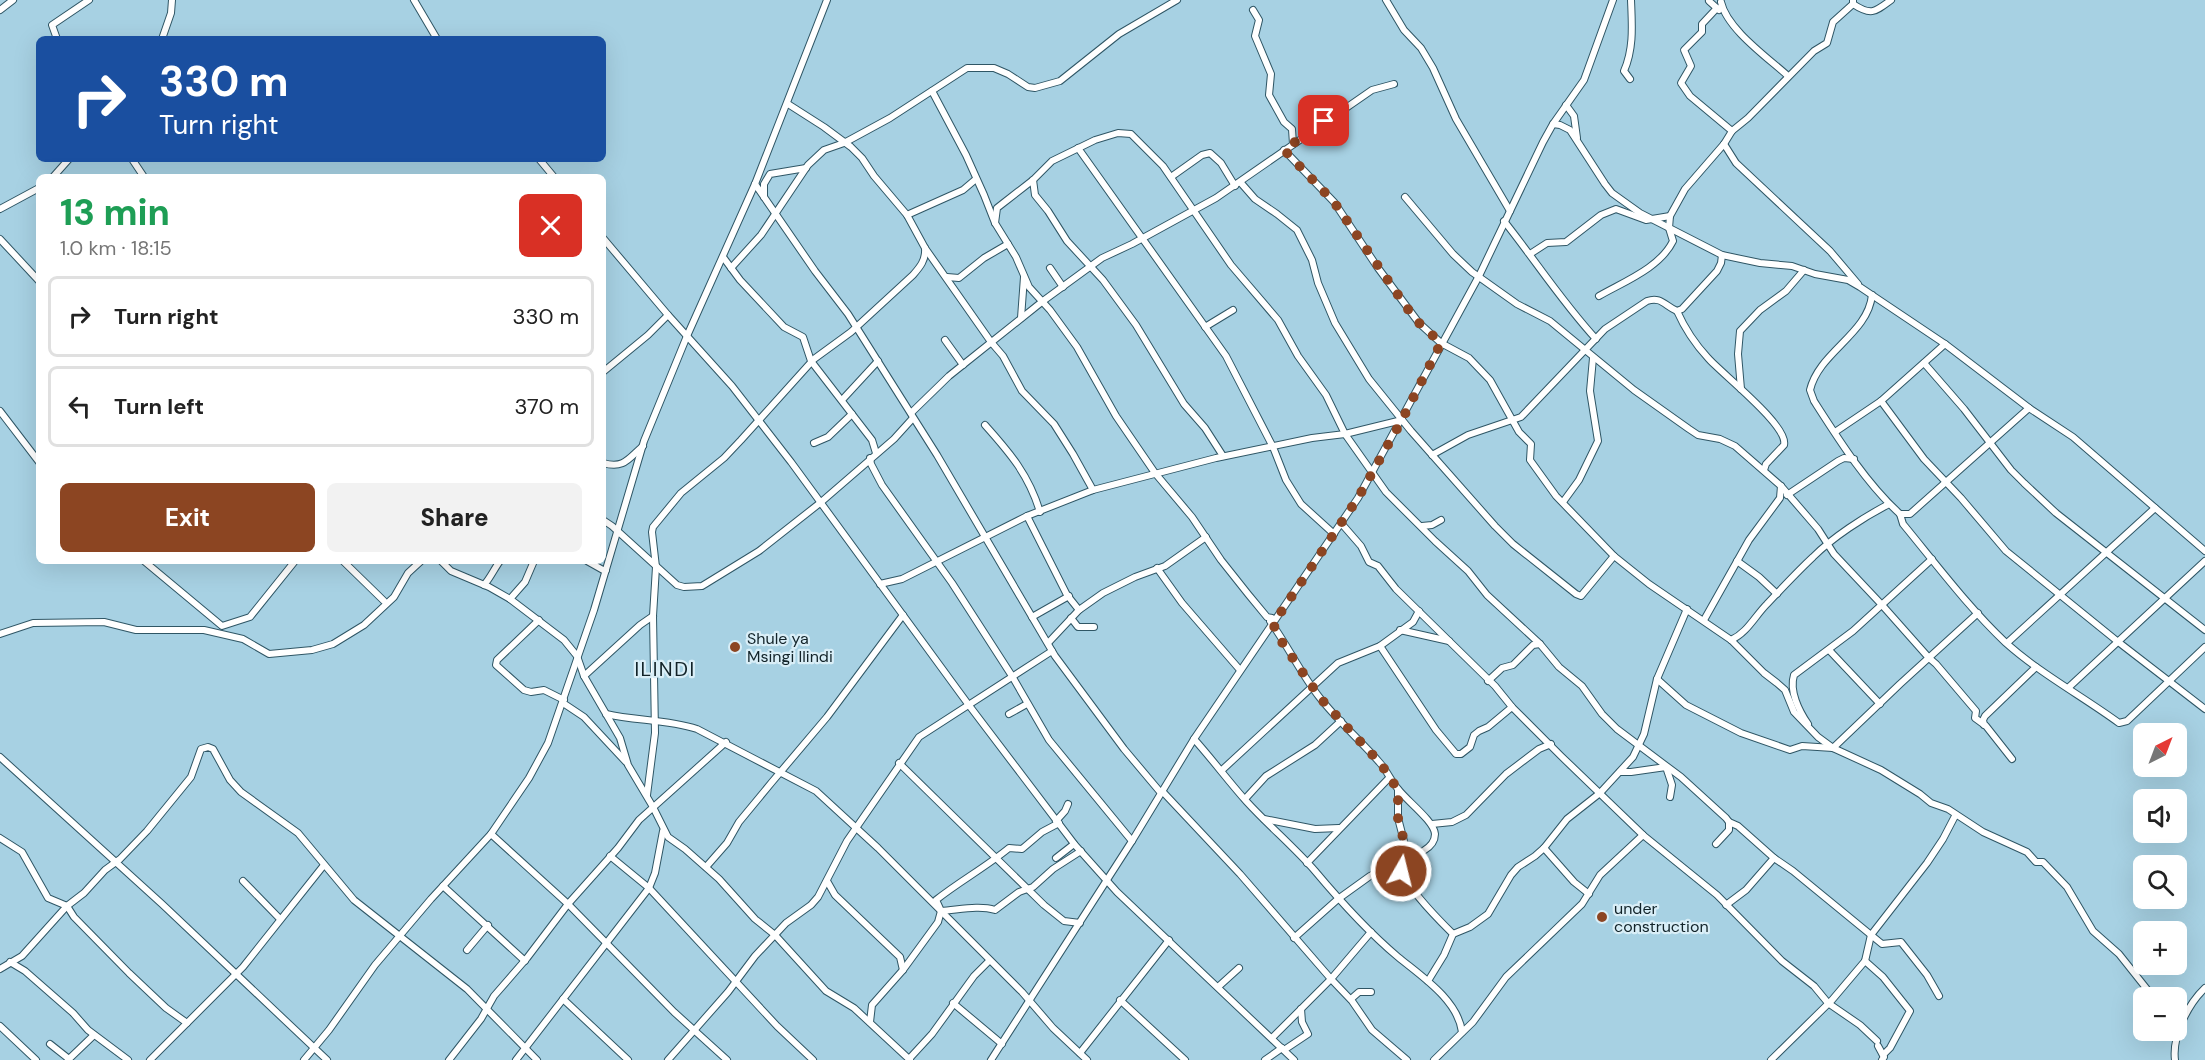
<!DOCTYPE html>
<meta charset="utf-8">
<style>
body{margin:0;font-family:"DM Sans",sans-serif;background:#f2f2f2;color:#222;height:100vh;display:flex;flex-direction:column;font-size:22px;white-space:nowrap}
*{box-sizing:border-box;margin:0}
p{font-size:20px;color:#767676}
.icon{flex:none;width:33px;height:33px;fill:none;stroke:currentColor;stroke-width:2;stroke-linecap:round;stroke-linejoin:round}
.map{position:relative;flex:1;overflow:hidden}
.sheet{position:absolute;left:36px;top:174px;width:570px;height:390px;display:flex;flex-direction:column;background:#fff;border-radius:9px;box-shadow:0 6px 24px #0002}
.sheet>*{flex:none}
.hud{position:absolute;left:36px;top:36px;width:570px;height:126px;border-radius:9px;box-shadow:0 6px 24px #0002;background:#1a4fa0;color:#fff;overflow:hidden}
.needle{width:39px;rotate:42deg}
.tools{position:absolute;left:2133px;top:723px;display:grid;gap:12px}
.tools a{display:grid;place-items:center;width:54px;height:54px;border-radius:9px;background:#fff;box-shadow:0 6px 24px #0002;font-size:30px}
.pin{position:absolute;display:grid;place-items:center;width:51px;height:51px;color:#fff;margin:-26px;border-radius:12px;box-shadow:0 3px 9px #0006}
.me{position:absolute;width:66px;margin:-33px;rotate:8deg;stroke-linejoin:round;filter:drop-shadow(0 0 4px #0008)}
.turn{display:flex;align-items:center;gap:21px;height:126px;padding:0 24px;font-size:27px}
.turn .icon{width:78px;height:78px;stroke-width:2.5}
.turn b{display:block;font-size:42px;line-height:51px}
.round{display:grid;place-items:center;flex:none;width:63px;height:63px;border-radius:9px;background:#f2f2f2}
.head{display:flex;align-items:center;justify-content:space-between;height:102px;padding:0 24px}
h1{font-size:36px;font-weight:800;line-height:45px;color:#1e9e55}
.button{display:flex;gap:12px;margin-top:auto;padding:12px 24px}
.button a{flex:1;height:69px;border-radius:9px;background:#8c4522;color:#fff;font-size:24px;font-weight:800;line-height:69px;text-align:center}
.button a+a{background:#f2f2f2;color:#222}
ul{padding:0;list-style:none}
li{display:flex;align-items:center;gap:18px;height:81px;margin:0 12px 9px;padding:0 12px;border:3px solid #e0e0e0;border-radius:9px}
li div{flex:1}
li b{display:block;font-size:22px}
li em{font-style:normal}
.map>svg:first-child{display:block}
</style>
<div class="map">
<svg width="2205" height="1060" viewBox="0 0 2205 1060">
<rect width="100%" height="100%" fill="#a7d1e3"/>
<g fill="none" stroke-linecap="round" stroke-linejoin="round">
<defs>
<g id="minor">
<polyline points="414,0 437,39"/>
<polyline points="1386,0 1404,30 1421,48 1433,68 1456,119 1510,211"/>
<polyline points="1709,1 1719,10"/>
<path d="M1721 2C1727 29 1767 57 1788 76"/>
<path d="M1853 4C1871 16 1875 12 1891 0"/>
<polyline points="1717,8 1702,24 1702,32 1684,50 1691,66 1681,83 1690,96 1732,131"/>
<polyline points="0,10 13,0"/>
<polyline points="1253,10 1259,20 1255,36 1271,74 1269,95 1284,122 1292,129 1293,144"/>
<polyline points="57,39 52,25 89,0"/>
<polyline points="162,39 171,13 172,0"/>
<path d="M1630 79 1624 71C1634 48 1632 25 1631 0"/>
<path d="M932 91 966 155 984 195 995 223 1016 257 1029 287 1050 310 1077 347 1116 416 1155 473 1192 517 1221 560 1248 594 1267 617 1272 618 1270 621C1288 646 1301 674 1320 698 1338 721 1361 741 1380 763 1387 771 1391 781 1398 789 1407 801 1434 821 1435 834 1435 849 1415 856 1404 857"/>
<polyline points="788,104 824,127 851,147 862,158 874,176 907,215 925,248 991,342 1003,356 1022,391 1054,424 1073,454 1093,490"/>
<polyline points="1566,105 1574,116 1577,138"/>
<polyline points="1553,124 1560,125 1570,130 1605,184 1612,193 1640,213 1722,255 1760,263 1792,266 1815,274 1848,280 1860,287 1945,344 2029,408 2073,437 2205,551"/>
<polyline points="1724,144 1736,163 1830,251 1858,284"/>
<polyline points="1078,148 1226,356 1273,447 1286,480 1301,504 1334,534"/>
<polyline points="1284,150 1334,202 1378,268 1419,323 1441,343 1469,358 1490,380 1519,432 1531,444 1530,460 1556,496 1614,556 1649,584 1731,640 1764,673 1777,683 1785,690 1794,712 1818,737 1833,748 1881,770 1920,794 1931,803 1948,809 1983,832 2027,852 2036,862 2043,862 2067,887 2093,931 2119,954 2154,998"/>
<polyline points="132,159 144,177"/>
<polyline points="539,159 554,177"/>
<polyline points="53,177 69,159"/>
<polyline points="1171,177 1202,155 1210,153 1221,163 1235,186"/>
<polyline points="1033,180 1035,195 1048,211 1067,241 1103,280 1136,325 1184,404 1205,428 1223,456"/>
<polyline points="1241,183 1255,199 1277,214 1297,230 1312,260 1318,283 1335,323 1369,379 1411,431 1495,526 1513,544 1576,594 1581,596 1614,556"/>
<polyline points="755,184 815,271 848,314 937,455 1055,656 1124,749 1161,793"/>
<polyline points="764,197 764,184 770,174 806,168"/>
<polyline points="1405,197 1453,254 1472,272 1517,304 1550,321 1634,390 1689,429 1698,435 1720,439 1735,446 1781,486 1818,529 1834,554 1882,605 1929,658 1936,664 1976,711 1975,718 1986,726 2012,759"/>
<polyline points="0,209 39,188"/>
<polyline points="907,215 963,190 976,179"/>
<path d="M1504 221C1535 260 1562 302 1596 339"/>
<polyline points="995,223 997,208 1033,180 1052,161 1095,140 1118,133 1131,134 1163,166 1231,265 1278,320 1298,356 1326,395 1345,434 1386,492 1435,541 1468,571 1487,595 1540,644 1559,667 1582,686 1602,714 1617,729 1681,777 1726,818 1729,822 1729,830 1716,844"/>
<polyline points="603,238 668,315 732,386 791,462 968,704 1075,845 1117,892 1294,1060"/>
<polyline points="0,239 39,281"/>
<polyline points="1530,254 1547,243 1566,242 1601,215 1616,209 1646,220 1670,216"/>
<polyline points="723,257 740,280 784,327 803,337 811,361 872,440 876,453"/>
<polyline points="731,268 761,235 808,165 824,150 844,143 890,118 967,68 994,68 1008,74 1028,87 1035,88 1060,81 1119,34 1177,0"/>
<polyline points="1050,268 1063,287"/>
<polyline points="947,277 959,278 984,258 1008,244"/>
<path d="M1872 295C1868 334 1819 352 1810 390L1814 401C1839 440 1866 483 1900 514H1910L2029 408"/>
<path d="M1599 296C1623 282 1660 268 1673 241L1669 228 1670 216 1685 189 1724 144 1732 131 1748 118 1814 51 1827 43 1833 22 1853 4V0"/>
<path d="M1677 311C1685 329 1695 344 1708 358 1722 374 1789 426 1784 445L1766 464 1764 470"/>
<polyline points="1021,318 1024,277"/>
<polyline points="1205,327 1233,310"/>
<polyline points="945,340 963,365"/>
<polyline points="1924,363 1964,409 2011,470 2024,483 2056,513 2205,630"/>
<polyline points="603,372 648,335 668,315"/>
<polyline points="1741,389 1738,354 1740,331 1760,310 1786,291 1804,270"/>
<polyline points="842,400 878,361"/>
<polyline points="1881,401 1924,459 1961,498 2006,551 2117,641 2205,709"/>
<polyline points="0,411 39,462"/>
<polyline points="911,413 949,376 1043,301 1102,258 1132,244 1216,198 1372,90 1394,84"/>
<path d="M985 425C1010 453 1029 475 1040 512"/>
<polyline points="1835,432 1881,401 1945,344"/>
<polyline points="814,443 828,437 852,414"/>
<path d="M1432 455 1468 435 1521 417 1605 329 1647 301C1661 296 1665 306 1677 311L1682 309 1717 271 1721 263 1722 255"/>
<polyline points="870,458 871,464 882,485 952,583 1012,676 1049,740 1132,841"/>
<path d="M603 463C624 469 628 459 643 446"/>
<polyline points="1787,495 1838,461 1844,458 1854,459"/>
<polyline points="1563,502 1579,480 1598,441 1590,391 1593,358"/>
<path d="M1900 514 1903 524C1936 564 1968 607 2006 643 2041 674 2082 696 2119 723L2127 721 2205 647"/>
<polyline points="1027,516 1067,595 1079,610"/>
<polyline points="603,520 612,526 677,585 684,587 702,586 759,551 820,503 894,439 913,418"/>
<polyline points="1341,523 1361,546 1369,562 1378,566 1396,589 1495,686 1512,707 1561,756 1643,835 1717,895 1782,961 1814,986 1828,1003 1860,1025 1877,1041"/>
<polyline points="1422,526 1432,525 1441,520"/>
<polyline points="144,561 222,626 250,617 295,561"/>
<polyline points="343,561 384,601"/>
<polyline points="441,561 451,571 489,587 510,599 564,640 577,656 584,676 620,738 628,765 653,807 668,837 685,849 719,879 755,919 775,935 826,991 854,1008 910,1060"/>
<polyline points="587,561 603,570 606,570"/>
<polyline points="1737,561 1759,577 1777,594"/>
<polyline points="1157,568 1182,603 1240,670"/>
<polyline points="880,584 902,579 1027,516 1093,490 1216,458 1312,438 1345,434 1402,420"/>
<path d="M484 585C491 577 494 569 500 561"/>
<polyline points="510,599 525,582 534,561"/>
<polyline points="1032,617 1069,596"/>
<polyline points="1071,618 1078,627 1094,627"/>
<polyline points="539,620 497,660 496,665 524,690 531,692 544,690 564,700"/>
<polyline points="1704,620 1749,540 1780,498 1781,486"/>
<polyline points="1400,630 1449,641"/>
<polyline points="0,634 33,623 104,622 136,630 204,630 243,639 269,654 312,650 333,644 364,625 394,597 408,573 421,561"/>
<path d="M1731 640C1747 633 1755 616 1767 604 1782 588 1797 572 1813 557 1833 537 1864 517 1889 504"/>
<polyline points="1048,643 1079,610 1103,593 1135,577 1165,566 1206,537"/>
<polyline points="2007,643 2155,508"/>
<polyline points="1380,646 1436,730 1456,754 1461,754 1470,747 1474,735 1479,731 1488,727 1512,707"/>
<polyline points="1829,650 1880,704"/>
<polyline points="584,676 640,625 653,616"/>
<polyline points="1657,679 1686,705 1741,733 1790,750 1802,746 1833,748"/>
<polyline points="1488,681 1502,668 1513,665 1533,645 1540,644"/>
<polyline points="2068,688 2205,561"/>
<polyline points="563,703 584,717 626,762"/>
<path d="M606 714C636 721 667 719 697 729L816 791 878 848 1022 992 1053 1028 1087 1060"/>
<polyline points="1009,714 1027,704"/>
<path d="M1808 724C1799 711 1789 691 1794 675L1853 631 1932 559"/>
<polyline points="1984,725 1983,720 1985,716 2036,667"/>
<path d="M1194 739C1212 759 1229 782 1247 802 1269 826 1294 847 1315 871 1341 902 1367 931 1398 957 1421 976 1458 1000 1462 1032"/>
<polyline points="1833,748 1900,684 1978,613"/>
<polyline points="0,757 162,904 327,1060"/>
<polyline points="899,763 1044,905 1064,921 1080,923"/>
<polyline points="1222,770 1338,663 1380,646 1413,622 1419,611"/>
<polyline points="1620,772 1631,772 1666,767 1672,785 1670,797"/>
<polyline points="1162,791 1240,874 1331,979 1352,1001 1372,1030 1407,1060"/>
<path d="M647 795 655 733 653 616 656 567 652 532 653 527 681 493 724 458 741 440 814 359 851 332 913 275C920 267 926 260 925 248"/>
<polyline points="1245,799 1266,776 1315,745 1341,721"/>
<polyline points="1264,819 1315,829 1339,828"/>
<polyline points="1056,821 1065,811 1068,804"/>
<polyline points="1729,822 1738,826 1774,858 1793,871 1882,944 1901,942 1927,975 1939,996"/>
<polyline points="1432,824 1452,822 1466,815 1506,774 1539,749 1551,744"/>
<polyline points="491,834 568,904 674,1012 727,1060"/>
<polyline points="0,838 22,852 48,898 67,906 74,917 129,973 166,1008 187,1023"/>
<polyline points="1544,848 1574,882 1589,894"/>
<polyline points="610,856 649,888 777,1026 813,1060"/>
<polyline points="1056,858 1074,844"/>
<path d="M1400 861C1398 880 1439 920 1453 934L1444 955 1428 981"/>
<polyline points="1307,863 1389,778"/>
<polyline points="706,867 727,843 739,822 772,782 827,717 903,615"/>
<polyline points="243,881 280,919"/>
<polyline points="827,881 835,895 900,957 903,970"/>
<polyline points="443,886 525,961"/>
<polyline points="1726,905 1746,890 1774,858"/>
<path d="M941 911C958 910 979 905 995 910L1019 892 1033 887 1053 869 1081 851"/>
<polyline points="1453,934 1470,927 1488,914 1511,875 1518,867 1535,856 1544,848 1567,819 1600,793 1633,757 1644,734 1657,679 1687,609"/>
<polyline points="1294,938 1338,899 1370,876 1400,861 1404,857 1406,849 1398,818 1398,790"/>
<polyline points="467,950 488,925"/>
<polyline points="1865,961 1883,977 1910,1011 1890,1048 1883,1055"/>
<polyline points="10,962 25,971 73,1013 88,1030 128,1060"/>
<polyline points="0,969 22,956 67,906 84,893 105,870 120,859 147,831 191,777 201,749 208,747 213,749 230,780 241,792 298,833 354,900 467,989 537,1060"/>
<polyline points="1218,987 1239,968"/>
<polyline points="563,999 628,1060"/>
<polyline points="1351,999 1359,992 1371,992"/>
<polyline points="1120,1000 1185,1060"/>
<polyline points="953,1003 1002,1044"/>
<path d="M870 1022 872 1005 903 970 938 922 941 911 936 900C960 881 986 867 1009 848L1022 849 1042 832 1059 823"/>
<polyline points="0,1026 36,1060"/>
<polyline points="1272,1038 1331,979 1371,932"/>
<polyline points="50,1044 69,1059"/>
<polyline points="1878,1046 1884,1057 1882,1060"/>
<polyline points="1284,1050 1308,1034 1302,1022 1301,1009"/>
<polyline points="1080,1053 1169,940"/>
<polyline points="909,1059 932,1034 974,976 989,961"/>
<polyline points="68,1060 94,1035"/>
<polyline points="150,1060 243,967 324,865"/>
<polyline points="304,1060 329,1030 375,965 431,899 491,834 529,778 548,743 594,610 644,441 687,336 755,184 827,0"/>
<polyline points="449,1060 481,1019 494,996 527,958 568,904 618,848 639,820 726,742"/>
<polyline points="516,1060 649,888 655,873 663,831"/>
<polyline points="668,1060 728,992 755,956 786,923 811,905 818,897 847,841 919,737 1052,651"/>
<polyline points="991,1060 1132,841 1194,739 1358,498 1479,276 1543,142 1553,124 1584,80 1613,0"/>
<polyline points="1265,1060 1282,1048"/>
<polyline points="1434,1060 1473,1022 1506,977 1582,904 1600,875 1643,835"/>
<polyline points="1771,1060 1832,1000 1865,961 1871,935 1927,863 1943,839 1955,816"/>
<path d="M2175 1060C2172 1036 2188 1004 2205 988"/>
</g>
</defs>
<use href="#minor" stroke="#2f5665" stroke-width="8"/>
<use href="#minor" stroke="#fff" stroke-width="6"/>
</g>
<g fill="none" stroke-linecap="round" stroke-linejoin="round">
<polyline stroke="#8c4522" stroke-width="10" stroke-dasharray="0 18" points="1324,121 1284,150 1334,202 1407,308 1419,323 1441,343 1402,420 1358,498 1273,624 1283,644 1321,699 1381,764 1398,790 1398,818 1406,849 1406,853 1400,861 1401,871"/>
</g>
<g fill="#8c4522" stroke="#d9eef7" stroke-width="2">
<circle cx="735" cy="647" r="6"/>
<circle cx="1602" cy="917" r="6"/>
</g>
<g text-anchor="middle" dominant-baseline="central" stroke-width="4.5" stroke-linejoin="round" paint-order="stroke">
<g font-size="16" fill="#122329" stroke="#d9eef7" text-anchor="start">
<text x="747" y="638">Shule ya<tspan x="747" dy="18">Msingi Ilindi</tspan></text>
<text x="1614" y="908">under<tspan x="1614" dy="18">construction</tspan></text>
</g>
<g font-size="20" letter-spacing="1.5" fill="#122329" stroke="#d9eef7">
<text x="665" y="669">ILINDI</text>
</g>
</g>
</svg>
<div class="tools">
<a><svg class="needle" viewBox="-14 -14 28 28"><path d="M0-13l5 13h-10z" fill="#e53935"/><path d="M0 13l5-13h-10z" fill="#767676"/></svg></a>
<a><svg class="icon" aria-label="sound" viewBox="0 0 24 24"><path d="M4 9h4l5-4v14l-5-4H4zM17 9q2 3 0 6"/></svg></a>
<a><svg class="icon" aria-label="search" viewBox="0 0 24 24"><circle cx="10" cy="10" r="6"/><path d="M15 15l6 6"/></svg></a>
<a>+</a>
<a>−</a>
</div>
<div class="pin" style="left:1324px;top:121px;background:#d93025"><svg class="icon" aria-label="arrive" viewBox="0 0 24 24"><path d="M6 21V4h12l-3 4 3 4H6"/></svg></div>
<svg class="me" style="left:1401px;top:871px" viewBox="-20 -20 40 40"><circle r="17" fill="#8c4522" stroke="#fff" stroke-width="3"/><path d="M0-11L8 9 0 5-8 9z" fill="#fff"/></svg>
<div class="hud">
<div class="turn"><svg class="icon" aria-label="right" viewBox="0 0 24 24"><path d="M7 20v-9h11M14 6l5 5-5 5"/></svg><div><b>330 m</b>Turn right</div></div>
</div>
<section class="sheet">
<div class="head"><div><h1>13 min</h1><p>1.0 km · 18:15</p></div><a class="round" style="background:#d93025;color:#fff"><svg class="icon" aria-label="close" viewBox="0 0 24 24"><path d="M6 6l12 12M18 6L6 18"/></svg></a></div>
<ul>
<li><svg class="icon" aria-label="right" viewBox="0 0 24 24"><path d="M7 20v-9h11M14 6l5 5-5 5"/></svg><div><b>Turn right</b></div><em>330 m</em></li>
<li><svg class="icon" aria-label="left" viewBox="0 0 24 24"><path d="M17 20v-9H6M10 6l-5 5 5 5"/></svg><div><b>Turn left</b></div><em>370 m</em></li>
</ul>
<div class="button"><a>Exit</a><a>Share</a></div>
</section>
</div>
